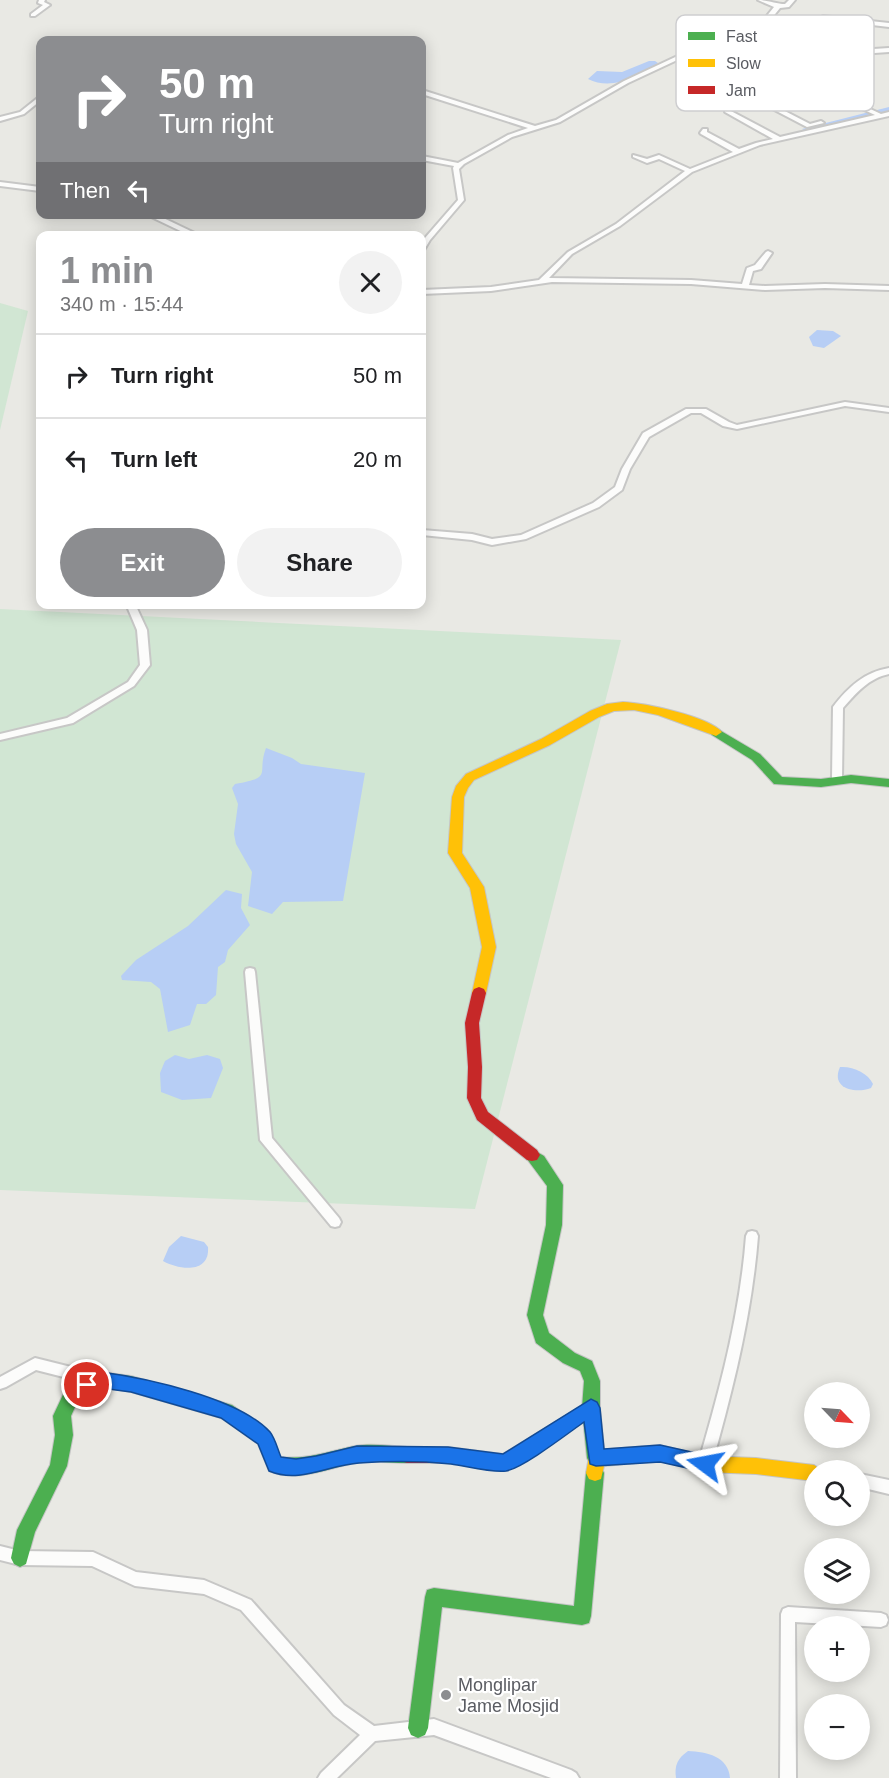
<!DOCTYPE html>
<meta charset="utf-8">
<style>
body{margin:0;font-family:Helvetica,sans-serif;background:#f2f2f2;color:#202124;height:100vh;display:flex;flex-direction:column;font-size:22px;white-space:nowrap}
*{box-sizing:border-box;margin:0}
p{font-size:20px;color:#757577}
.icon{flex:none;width:33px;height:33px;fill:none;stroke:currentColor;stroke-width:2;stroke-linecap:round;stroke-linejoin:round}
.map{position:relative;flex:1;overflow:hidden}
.panel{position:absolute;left:36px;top:231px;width:390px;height:378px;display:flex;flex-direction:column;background:#fff;border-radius:12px;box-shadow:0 3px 15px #0003}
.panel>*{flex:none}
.guide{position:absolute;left:36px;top:36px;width:390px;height:183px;border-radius:12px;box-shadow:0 3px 15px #0003;background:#8c8d90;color:#fff;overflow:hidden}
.needle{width:39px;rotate:115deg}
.fabs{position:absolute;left:804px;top:1382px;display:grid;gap:12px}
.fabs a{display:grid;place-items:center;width:66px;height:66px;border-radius:50%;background:#fff;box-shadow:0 3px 15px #0003;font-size:30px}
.pin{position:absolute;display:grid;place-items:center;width:51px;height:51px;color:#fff;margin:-26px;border:3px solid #fff;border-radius:50%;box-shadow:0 2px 6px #0007}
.me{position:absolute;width:66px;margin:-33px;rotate:283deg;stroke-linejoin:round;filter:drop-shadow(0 0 4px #0008)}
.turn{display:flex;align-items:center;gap:21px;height:126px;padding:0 24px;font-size:27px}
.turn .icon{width:78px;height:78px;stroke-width:2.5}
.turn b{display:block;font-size:42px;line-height:51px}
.then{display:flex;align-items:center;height:57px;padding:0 24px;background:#0003;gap:12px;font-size:22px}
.round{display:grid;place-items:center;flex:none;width:63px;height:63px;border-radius:32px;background:#f2f2f2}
.headline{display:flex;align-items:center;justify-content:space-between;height:102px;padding:0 24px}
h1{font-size:36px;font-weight:700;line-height:45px;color:#8c8d90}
.action{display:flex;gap:12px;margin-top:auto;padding:12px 24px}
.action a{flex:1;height:69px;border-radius:36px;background:#8c8d90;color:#fff;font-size:24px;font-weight:700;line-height:69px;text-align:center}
.action a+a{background:#f2f2f2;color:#202124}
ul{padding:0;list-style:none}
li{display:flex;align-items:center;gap:18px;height:84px;padding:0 24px;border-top:2px solid #e0e0e0}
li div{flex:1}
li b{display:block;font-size:22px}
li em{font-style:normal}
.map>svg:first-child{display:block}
</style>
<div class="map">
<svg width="889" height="1778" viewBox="0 0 889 1778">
<rect width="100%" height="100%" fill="#e9e9e4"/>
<g fill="#d1e6d3">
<polygon points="0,303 28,311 0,430"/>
<polygon points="0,609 621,640 475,1209 0,1190"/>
</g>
<g fill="#b7cef5">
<path d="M649 61H655L658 63C639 77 611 91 588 79L597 71 622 72Z"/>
<polygon points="817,330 833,331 841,336 824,348 813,346 809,337"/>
<path d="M266 748 292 758 301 764 365 773 343 901 283 902 272 914 248 906 252 872 236 844 234 834 238 804 232 788 235 784C275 777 256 774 266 748Z"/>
<polygon points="226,890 242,894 241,908 250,925 228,950 225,962 218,967 216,995 206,1004 197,1004 190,1025 168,1032 160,989 151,982 122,980 121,976 136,960 188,926"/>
<polygon points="175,1055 189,1059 207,1055 220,1059 223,1068 211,1098 182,1100 161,1092 160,1073 165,1061"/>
<path d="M840 1067C853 1066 868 1073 873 1084L871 1088C856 1094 830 1089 840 1067Z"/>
<path d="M181 1236 204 1242 208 1247C210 1274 179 1270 163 1261L169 1247Z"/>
<path d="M688 1751C707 1752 728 1756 730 1778H676C674 1765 678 1758 688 1751Z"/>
</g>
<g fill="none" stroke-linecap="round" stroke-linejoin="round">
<polygon fill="#b7cef5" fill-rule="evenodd" points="889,107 889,111 806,131 802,129"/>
<defs>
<g id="street">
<polygon points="39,0 45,0 44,2 50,5 35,16 31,16 31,14 43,5 38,3"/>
<path d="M758 0C768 0 776 4 785 4L789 0H795L789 7 780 8 759 34 858 50 889 48V52L860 54 848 88 851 100 881 114 889 112V116L760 145 692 172 620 226 572 254 549 278 691 280 742 284 747 268 755 265 766 252 768 251 772 253 761 269 753 271 749 285 765 286 825 284 889 286V290L825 288 765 290 691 284 552 282 491 291 422 294V290L491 287 539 280 568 252 616 224 685 171 659 159 647 163 633 157V155L647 159 659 155 690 169 733 152 701 134 700 133 703 129H707V132L739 149 756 143 773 139 725 112V110H729L780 137 875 115 845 101 842 88 855 53 741 35 705 47 628 83 560 122 512 137 464 164 459 169 464 200 430 240 424 250 422 251V243L425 238 458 200 453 168 454 166 422 160V156L458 163 508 135 528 128 422 94V90L535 126 556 120 624 81 701 45 741 31 753 33 774 7Z"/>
<polygon points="823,16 889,23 889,27 821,19 820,18"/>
<polygon points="744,92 748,92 810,124 821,121 824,123 807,127 744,94"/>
<polygon points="40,96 40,101 24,114 0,121 0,117 20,112"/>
<polygon points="0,182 40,187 40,191 0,186"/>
<polygon points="145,214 155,214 201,236 191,236"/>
<polygon points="845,402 889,408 889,412 845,406 737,429 723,426 701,413 691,413 649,437 630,469 622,490 599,507 526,539 492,545 472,540 422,535 422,530 472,534 492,539 521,535 593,503 615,487 622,469 643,433 686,409 706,409 729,422 737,425"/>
<polygon points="126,604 135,604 147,630 150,665 134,686 73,723 0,740 0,734 67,718 128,682 140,665 137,630"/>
<path d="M889 668V674C869 678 856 693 843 708L842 779 837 782 833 781 832 779 833 707C848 687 865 672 889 668Z"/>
<polygon points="250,968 254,969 255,972 272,1138 339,1218 341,1222 339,1226 335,1227 331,1226 260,1140 245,972 246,969"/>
<path d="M752 1231 756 1232 758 1236C752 1314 733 1389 712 1464L710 1469 705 1471 700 1469 698 1464C720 1389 740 1314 746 1236L748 1232Z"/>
<polygon points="35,1358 99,1374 104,1376 106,1380 104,1384 99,1386 36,1370 6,1387 0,1389 0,1377"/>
<polygon points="860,1474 889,1480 889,1494 860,1487"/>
<polygon points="0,1546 20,1551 93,1552 136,1572 204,1580 251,1600 344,1705 374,1726 434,1719 571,1770 576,1773 579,1778 551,1778 434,1735 375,1741 337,1778 318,1778 321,1773 360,1735 334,1715 241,1610 204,1594 135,1586 92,1566 20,1565 0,1560"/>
<polygon points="788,1607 881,1613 886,1615 888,1620 886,1625 881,1627 795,1622 796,1778 780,1778 781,1614 783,1609"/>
</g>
<g id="fast">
<polygon points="716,728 760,754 782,777 821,779 851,775 889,779 889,787 851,783 821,787 774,784 752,760 712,735 710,732"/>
<polygon points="532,1149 544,1156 563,1185 562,1225 543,1315 549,1333 575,1353 592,1361 600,1381 600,1408 605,1458 602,1464 598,1466 601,1467 604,1473 591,1616 589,1623 582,1625 442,1607 428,1728 425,1735 418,1738 411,1735 408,1728 425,1597 427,1590 434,1588 574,1606 586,1473 589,1467 593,1465 590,1464 587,1458 582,1408 584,1381 580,1371 563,1363 536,1343 527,1315 546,1225 547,1186 524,1155 527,1150"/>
<path d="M101 1372 131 1376 232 1405 270 1432 280 1457C308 1460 329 1451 355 1446 371 1443 390 1446 407 1447L413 1449 416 1455 413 1461 407 1463C391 1463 372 1460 356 1463 327 1468 298 1483 269 1471L258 1444 221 1418 131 1392 108 1388H101L80 1396 71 1416 73 1435 67 1466 35 1532 26 1564 20 1567 14 1564 11 1558 17 1530 50 1465 55 1435 53 1416 68 1384Z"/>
</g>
<g id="slow">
<path d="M623 702C645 703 708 716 722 732L716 736 658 715 634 710 614 711 599 717 550 745 474 780 468 788 464 797 462 853 484 887 496 947 486 993 484 997H474L472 993 482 947 470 888 448 853 452 797 456 786 466 774 541 739 590 711 607 704Z"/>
<polygon points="660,1445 705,1456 756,1458 814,1465 821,1470 814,1470 814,1481 756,1474 705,1472 660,1461 604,1466 601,1479 595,1481 589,1479 586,1473 590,1452 596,1450"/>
</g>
<g id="jam">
<polygon points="479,987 484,989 486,993 479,1023 482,1067 481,1098 488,1112 537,1150 540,1155 537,1160 532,1161 527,1160 477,1120 467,1098 468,1067 465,1023 472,993 474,989"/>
<polygon points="591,1400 597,1402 600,1408 597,1414 505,1471 448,1463 407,1463 401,1461 398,1455 401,1449 407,1447 448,1447 503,1454"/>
</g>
</defs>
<use href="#street" stroke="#c7c7c6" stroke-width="4"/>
<use href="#fast" stroke="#c5c5c5" stroke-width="2"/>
<use href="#slow" stroke="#c5c5c5" stroke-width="2"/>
<use href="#jam" stroke="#c5c5c5" stroke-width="2"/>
<use href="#street" fill="#fcfcfb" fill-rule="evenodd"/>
<use href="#fast" fill="#4caf50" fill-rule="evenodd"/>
<use href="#slow" fill="#ffc107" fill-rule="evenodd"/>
<use href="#jam" fill="#c62828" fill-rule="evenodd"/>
</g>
<path fill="#1a73e8" stroke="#114b97" stroke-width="1.5" d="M101 1372C146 1378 239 1398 270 1432 275 1438 278 1450 281 1457L296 1459 316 1456 357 1446 448 1447 503 1454 591 1399 597 1402 600 1408 604 1449 660 1445 705 1455 712 1458 714 1464 712 1470 705 1472 660 1462 596 1466 590 1464 584 1422C567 1434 523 1468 506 1471 492 1473 466 1466 451 1464 422 1461 388 1461 359 1463 328 1465 300 1484 269 1471L258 1444 221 1418 131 1392 101 1388 87 1393 81 1391 79 1385 81 1379Z"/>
<circle fill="#8c8d90" stroke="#fff" stroke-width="2" cx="446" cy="1695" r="6"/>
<g text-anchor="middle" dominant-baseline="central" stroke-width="4.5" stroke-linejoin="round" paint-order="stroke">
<g font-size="18" fill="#5a5c62" stroke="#fff" text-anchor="start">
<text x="458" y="1685">Monglipar<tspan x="458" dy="21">Jame Mosjid</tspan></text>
</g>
</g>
<rect x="676" y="15" width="198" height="96" rx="9" fill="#fff" stroke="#ceced0" stroke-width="1.5"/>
<rect x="688" y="32" width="27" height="8" fill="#4caf50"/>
<rect x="688" y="59" width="27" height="8" fill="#ffc107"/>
<rect x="688" y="86" width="27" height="8" fill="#c62828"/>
<g font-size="16" fill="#5a5c62">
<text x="726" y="42">Fast</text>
<text x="726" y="69">Slow</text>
<text x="726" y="96">Jam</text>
</g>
</svg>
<div class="fabs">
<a><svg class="needle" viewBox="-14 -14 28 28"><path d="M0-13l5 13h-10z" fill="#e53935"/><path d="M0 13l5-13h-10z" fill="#757577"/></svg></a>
<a><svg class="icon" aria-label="search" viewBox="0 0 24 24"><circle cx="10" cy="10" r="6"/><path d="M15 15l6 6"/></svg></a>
<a><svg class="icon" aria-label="layers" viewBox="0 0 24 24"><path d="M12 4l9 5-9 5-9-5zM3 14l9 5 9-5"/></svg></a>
<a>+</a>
<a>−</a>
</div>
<div class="pin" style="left:87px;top:1385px;background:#d93025"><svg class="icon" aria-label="arrive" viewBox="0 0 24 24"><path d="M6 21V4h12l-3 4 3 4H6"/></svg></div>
<svg class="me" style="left:705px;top:1464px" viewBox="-20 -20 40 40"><path d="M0-17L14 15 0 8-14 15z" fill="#1a73e8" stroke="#fff" stroke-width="4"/></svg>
<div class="guide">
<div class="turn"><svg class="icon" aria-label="right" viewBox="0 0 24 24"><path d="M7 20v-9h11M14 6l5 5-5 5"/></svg><div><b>50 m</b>Turn right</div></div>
<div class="then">Then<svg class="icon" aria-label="left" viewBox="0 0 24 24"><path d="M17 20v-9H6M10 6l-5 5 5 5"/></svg></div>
</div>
<section class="panel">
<div class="headline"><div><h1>1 min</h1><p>340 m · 15:44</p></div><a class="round"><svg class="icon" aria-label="close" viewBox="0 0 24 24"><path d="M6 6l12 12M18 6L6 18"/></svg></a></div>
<ul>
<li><svg class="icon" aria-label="right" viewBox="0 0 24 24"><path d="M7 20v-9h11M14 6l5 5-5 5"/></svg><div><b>Turn right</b></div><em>50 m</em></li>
<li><svg class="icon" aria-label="left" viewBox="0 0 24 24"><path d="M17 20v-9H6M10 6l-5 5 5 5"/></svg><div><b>Turn left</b></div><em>20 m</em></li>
</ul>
<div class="action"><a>Exit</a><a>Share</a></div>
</section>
</div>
